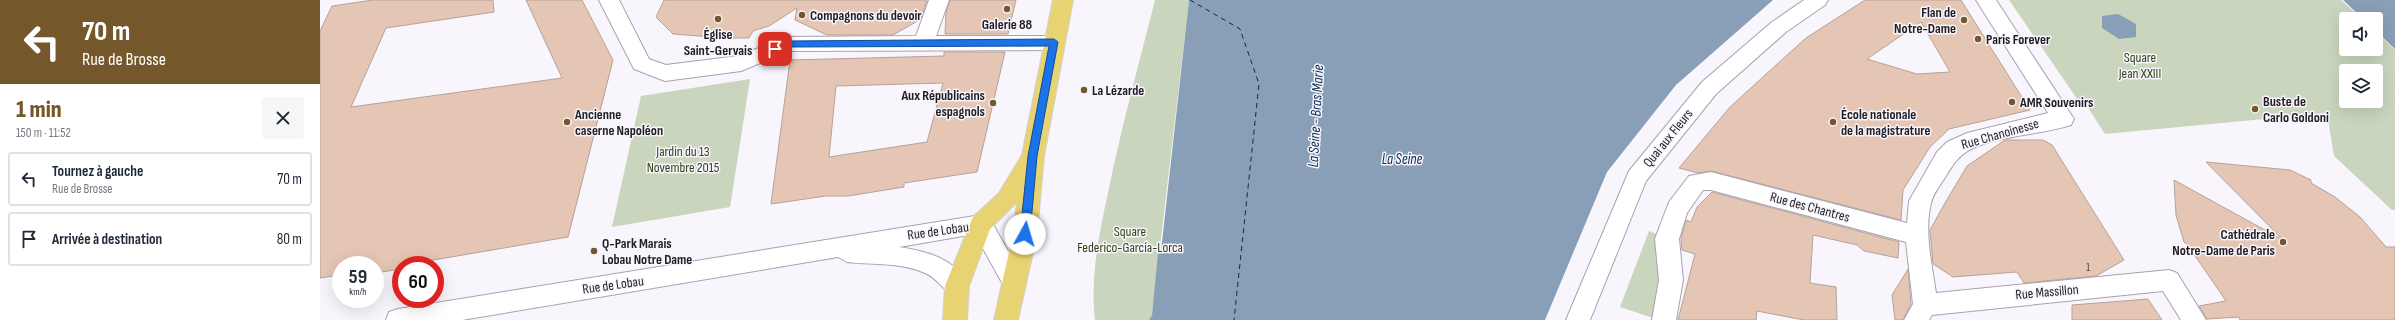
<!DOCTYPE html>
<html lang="fr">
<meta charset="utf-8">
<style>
body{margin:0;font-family:"Sofia Sans Condensed",sans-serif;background:#f6f6f7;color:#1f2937;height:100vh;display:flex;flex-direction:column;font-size:15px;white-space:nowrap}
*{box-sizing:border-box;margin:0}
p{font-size:13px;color:#747a83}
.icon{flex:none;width:22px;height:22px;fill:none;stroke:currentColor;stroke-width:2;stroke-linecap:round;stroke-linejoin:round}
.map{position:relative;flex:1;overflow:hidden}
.details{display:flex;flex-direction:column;background:#fff;width:320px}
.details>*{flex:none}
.hud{background:#74572b;color:#fff;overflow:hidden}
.controls{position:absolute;left:2019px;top:12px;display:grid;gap:8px}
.controls a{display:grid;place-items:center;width:44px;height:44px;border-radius:4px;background:#fff;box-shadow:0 4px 16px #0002;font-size:20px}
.speed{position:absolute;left:12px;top:256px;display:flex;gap:8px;font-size:20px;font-weight:700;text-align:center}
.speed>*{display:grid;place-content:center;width:52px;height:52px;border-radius:50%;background:#fff;box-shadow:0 4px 16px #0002;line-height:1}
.speed small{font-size:10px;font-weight:400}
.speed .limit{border:6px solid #d22;background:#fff;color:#111}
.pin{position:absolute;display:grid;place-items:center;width:34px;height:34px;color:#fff;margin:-17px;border-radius:8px;box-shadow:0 2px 6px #0006}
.me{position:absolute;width:44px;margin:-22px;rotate:6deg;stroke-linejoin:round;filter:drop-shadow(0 0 3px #0008)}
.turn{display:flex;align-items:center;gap:14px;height:84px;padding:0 16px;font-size:18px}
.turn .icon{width:52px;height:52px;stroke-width:2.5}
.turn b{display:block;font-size:28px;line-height:34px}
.round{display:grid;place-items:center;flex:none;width:42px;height:42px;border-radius:4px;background:#f6f6f7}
.head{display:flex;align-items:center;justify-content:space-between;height:68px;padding:0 16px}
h1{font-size:24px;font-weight:800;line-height:30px;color:#74572b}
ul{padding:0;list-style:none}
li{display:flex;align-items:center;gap:12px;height:54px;margin:0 8px 6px;padding:0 8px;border:2px solid #e0e1e3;border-radius:4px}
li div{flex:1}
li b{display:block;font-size:15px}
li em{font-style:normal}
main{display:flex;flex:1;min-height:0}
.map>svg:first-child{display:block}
</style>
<main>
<section class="details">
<div class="hud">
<div class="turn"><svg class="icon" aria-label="left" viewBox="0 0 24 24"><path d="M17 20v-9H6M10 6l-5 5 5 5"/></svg><div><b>70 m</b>Rue de Brosse</div></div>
</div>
<div class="head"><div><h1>1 min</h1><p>150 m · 11:52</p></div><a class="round"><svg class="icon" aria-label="close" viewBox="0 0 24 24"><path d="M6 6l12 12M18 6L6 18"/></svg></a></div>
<ul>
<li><svg class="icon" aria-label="left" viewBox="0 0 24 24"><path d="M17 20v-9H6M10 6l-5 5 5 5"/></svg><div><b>Tournez à gauche</b><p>Rue de Brosse</p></div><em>70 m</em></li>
<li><svg class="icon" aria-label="arrive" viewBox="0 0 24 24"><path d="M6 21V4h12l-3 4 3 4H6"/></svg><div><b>Arrivée à destination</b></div><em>80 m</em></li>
</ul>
</section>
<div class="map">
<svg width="2075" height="320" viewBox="0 0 2075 320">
<rect width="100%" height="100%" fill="#f8f5fc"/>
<g fill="#c9d5bc" fill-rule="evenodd">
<path d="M835 0H869L832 315 829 320H775C770 278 779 234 788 193 801 128 819 64 835 0Z"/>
<path d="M1689 0H2021L2042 19H2026V49H2056V32L2075 50V210H2072L2014 156 2007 113 1785 134 1767 106 1760 103ZM2026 71H2056V101H2026Z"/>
<polygon points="430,79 410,207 292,227 321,96"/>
<polygon points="1329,231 1337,234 1342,276 1333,318 1300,307"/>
</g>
<g fill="#899fb7">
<polygon points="869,0 1453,0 1356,85 1287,172 1225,320 829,320 832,315 838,253 841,251"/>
<polygon points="2023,0 2075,0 2075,49 2056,31 2056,19 2043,19"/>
<polygon points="1798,14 1816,24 1816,37 1799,39 1782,28 1782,16"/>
</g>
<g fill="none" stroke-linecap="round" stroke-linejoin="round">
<polyline stroke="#092d4f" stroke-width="1" stroke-dasharray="5 4" stroke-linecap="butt" points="870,0 920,29 939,84 914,320"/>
</g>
<g fill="#e5c5b3" stroke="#b5a399" fill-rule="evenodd">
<polygon points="53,0 173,0 174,12 66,28 31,107 242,78 206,0 262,0 293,60 248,237 102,262 101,265 81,265 81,269 55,273 55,265 21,265 21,275 0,278 0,31 12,6"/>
<polygon points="344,0 607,0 601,19 573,35 507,35 475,20 477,8 449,26 433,31 429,38 405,38 353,34 336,17"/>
<polygon points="630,0 696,0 688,34 625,34 626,12"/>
<path d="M1545 0H1641L1710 110 1629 129 1610 147 1583 190 1581 220 1391 171 1378 173 1359 168 1410 107 1466 56 1486 38ZM1601 22 1630 72 1597 74 1547 59Z"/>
<path d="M624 52H685L657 172 584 183V187L528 196H506L451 204 470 60 624 56ZM623 83 607 142 509 157 516 86Z"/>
<polygon points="1685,140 1723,140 1732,145 1804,260 1776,276 1704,283 1697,272 1633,277 1613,264 1610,230 1625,203 1647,166"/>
<polygon points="1886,162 1970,170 1991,180 1991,183 2015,197 2040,217 2066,247 2075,247 2075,320 1920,320 1919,317 1887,319 1879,306 1906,301 1867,244 1864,242 1856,215 1854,180 1963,240"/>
<polygon points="1392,192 1579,242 1578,258 1544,251 1537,245 1493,235 1490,283 1516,287 1517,320 1484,320 1437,311 1436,320 1358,320 1375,254 1362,250 1361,239 1366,220 1371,222 1377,207"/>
<polygon points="1588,269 1591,304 1583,320 1575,320 1572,295"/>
<polygon points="1828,299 1842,320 1752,320 1752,305"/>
</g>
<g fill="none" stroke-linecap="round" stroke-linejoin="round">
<defs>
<g id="minor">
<polygon points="279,0 299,0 329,59 346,65 418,56 467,37 596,36 609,0 629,0 616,36 734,36 741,38 744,43 741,48 734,50 469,51 421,71 345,81 314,69"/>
<polygon points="1484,0 1508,0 1505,5 1466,32 1396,94 1326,181 1270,320 1246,320 1309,171 1382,82 1452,22"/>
<path d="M1656 0H1676L1754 119 1751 125C1719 135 1683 135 1653 148 1640 154 1633 164 1626 176 1621 184 1613 194 1611 203 1604 231 1612 265 1616 293L1849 270 1857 273 1886 320H1861L1843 291 1612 315 1609 320H1584L1593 304 1586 242 1391 190H1383L1367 213 1359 239 1363 280 1356 320H1332L1339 280 1335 239 1349 202 1369 176 1391 172 1587 223 1589 201 1617 152 1627 142 1647 133 1728 113Z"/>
<path d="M661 215 669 217 702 276 706 283 702 290 694 293 686 290 655 234 579 247C607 251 636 259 649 286L645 293C626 300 623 282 607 274 584 262 552 265 527 262L518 257 142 320H66L69 312 78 309Z"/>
</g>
<polygon id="primary" points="733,0 753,0 724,156 717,234 698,320 674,320 693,234 697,202 670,229 649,286 647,320 623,320 625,286 650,224 653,217 679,193 702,155"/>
</defs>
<use href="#minor" stroke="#a8a1b1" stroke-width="2"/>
<use href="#primary" stroke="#d2d2d3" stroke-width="2"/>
<use href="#minor" fill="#fff" fill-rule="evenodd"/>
<use href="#primary" fill="#e8d373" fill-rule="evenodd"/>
</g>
<polygon fill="#1a73e8" stroke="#114b97" points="734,39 738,42 717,156 710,234 705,238 700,234 708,156 729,46 468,47 455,52 451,49 468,41"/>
<g fill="#74572b" stroke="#f8f5fc" stroke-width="1.5">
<circle cx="687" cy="9" r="4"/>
<circle cx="482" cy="15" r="4"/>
<circle cx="398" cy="19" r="4"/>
<circle cx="1644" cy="20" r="4"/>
<circle cx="1658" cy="39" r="4"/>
<circle cx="764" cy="90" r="4"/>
<circle cx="1692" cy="102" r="4"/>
<circle cx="673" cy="103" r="4"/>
<circle cx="1935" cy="109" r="4"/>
<circle cx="247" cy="122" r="4"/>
<circle cx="1513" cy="122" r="4"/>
<circle cx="1963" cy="242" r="4"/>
<circle cx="274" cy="251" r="4"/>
</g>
<g text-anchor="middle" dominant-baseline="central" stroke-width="3" stroke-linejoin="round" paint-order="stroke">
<g font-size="12" fill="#514747">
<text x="1768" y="267">1</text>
</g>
<g font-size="14" font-weight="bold" fill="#201d23" stroke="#f8f5fc" text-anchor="start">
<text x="1636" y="12" text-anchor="end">Flan de<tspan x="1636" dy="16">Notre-Dame</tspan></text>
<text x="490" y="15">Compagnons du devoir</text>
<text x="687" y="24" text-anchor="middle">Galerie 88</text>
<text x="398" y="34" text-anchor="middle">Église<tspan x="398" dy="16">Saint-Gervais</tspan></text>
<text x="1666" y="39">Paris Forever</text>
<text x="772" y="90">La Lézarde</text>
<text x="665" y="95" text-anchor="end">Aux Républicains<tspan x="665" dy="16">espagnols</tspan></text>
<text x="1943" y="101">Buste de<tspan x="1943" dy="16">Carlo Goldoni</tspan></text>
<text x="1700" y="102">AMR Souvenirs</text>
<text x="255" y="114">Ancienne<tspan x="255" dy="16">caserne Napoléon</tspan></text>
<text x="1521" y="114">École nationale<tspan x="1521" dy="16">de la magistrature</tspan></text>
<text x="1955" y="234" text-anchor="end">Cathédrale<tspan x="1955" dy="16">Notre-Dame de Paris</tspan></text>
<text x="282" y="243">Q-Park Marais<tspan x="282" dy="16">Lobau Notre Dame</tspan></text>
</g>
<g font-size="14" fill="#314315" stroke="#f8f5fc">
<text x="1820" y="57">Square<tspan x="1820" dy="16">Jean XXIII</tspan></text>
<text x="363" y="151">Jardin du 13<tspan x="363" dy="16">Novembre 2015</tspan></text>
<text x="810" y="231">Square<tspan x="810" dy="16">Federico-García-Lorca</tspan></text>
</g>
<g font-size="14" fill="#201d23" stroke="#f8f5fc">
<text transform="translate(1680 134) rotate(-16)">Rue Chanoinesse</text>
<text transform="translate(1348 138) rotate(-51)">Quai aux Fleurs</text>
<text transform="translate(1490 207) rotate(15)">Rue des Chantres</text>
<text transform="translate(618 231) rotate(-8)">Rue de Lobau</text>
<text transform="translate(293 285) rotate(-8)">Rue de Lobau</text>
<text transform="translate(1727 292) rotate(-5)">Rue Massillon</text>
</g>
<g font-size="15" font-style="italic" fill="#092d4f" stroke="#f8f5fc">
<text transform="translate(996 116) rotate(-87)">La Seine - Bras Marie</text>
<text x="1082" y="159">La Seine</text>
</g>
</g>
</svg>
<div class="controls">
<a><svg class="icon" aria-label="sound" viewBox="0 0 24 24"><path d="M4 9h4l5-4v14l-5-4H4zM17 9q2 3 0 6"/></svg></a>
<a><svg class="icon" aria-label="layers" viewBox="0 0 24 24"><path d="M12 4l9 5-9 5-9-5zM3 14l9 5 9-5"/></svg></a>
</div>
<div class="speed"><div>59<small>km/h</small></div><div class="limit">60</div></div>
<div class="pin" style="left:455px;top:49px;background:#d93025"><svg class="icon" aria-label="arrive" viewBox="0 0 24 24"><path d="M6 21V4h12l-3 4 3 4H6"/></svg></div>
<svg class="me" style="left:705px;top:234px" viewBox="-20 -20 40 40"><circle r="19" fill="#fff"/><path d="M0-13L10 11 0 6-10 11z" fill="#1a73e8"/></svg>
</div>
</main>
